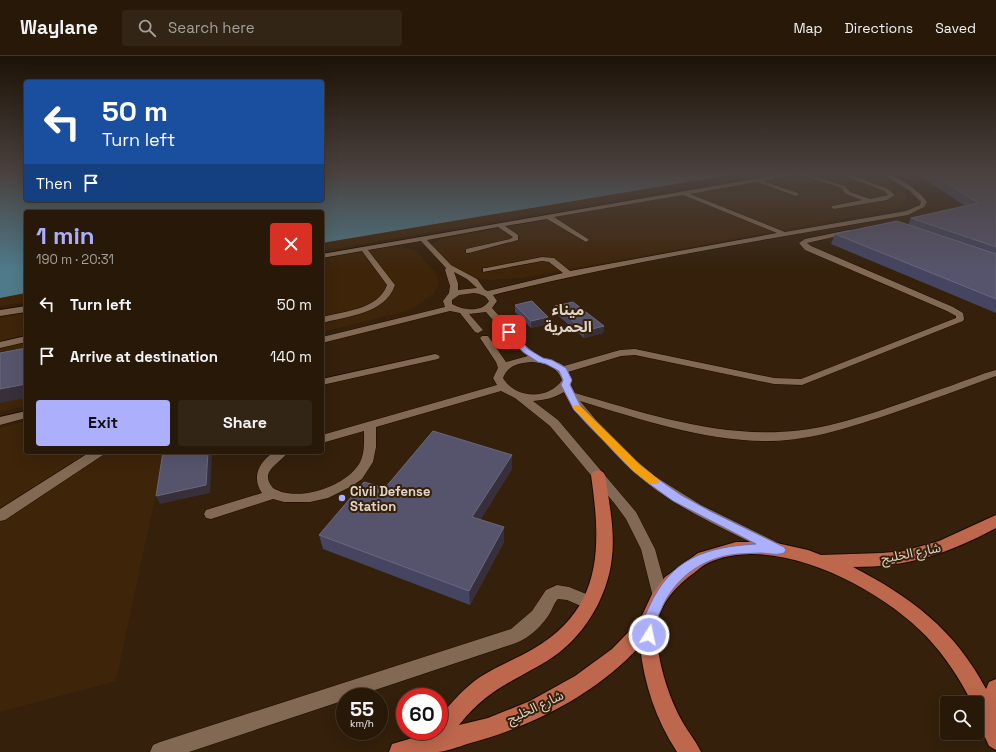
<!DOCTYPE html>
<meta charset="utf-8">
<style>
body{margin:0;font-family:"Space Grotesk","Noto Sans Arabic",sans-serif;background:#332516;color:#f1f3f6;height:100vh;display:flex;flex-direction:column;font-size:15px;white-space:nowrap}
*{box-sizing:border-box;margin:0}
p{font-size:13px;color:#a4a09c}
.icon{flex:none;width:22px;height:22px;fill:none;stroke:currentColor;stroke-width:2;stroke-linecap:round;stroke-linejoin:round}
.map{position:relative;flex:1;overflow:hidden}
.panel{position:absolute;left:24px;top:154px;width:300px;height:244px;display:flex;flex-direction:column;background:#271808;border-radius:4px;box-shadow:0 4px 16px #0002,0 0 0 1px #433729}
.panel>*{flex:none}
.hud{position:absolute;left:24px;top:24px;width:300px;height:122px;border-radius:4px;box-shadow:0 4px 16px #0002,0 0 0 1px #433729;background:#1a4fa0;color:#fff;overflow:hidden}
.controls{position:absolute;left:940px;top:640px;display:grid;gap:8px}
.controls a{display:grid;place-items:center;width:44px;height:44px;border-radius:4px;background:#271808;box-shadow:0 4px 16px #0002,0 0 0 1px #433729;font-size:20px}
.speed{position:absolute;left:336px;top:632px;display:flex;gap:8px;font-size:20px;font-weight:700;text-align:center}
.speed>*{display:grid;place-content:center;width:52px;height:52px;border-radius:50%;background:#271808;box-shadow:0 4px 16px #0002,0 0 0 1px #433729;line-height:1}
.speed small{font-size:10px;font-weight:400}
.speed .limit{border:6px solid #d22;background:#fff;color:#111}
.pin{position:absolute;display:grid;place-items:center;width:34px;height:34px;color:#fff;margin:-17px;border-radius:8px;box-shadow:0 2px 6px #0006}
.me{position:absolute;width:44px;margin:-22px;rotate:10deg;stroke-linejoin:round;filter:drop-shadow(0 0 3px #0008)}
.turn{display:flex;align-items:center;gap:14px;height:84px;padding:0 12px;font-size:18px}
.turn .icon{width:52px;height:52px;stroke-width:2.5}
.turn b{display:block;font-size:28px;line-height:34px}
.then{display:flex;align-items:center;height:38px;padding:0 12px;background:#0003;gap:8px;font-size:15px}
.round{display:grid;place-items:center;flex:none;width:42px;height:42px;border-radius:4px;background:#332516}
.summary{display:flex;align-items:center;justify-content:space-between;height:68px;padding:0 12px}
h1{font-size:24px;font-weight:700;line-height:30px;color:#acaffb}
.cta{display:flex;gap:8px;margin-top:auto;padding:8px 12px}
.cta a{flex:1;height:46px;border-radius:4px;background:#acaffb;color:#111;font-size:16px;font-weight:700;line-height:46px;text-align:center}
.cta a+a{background:#332516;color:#f1f3f6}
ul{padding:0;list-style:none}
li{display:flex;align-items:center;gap:12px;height:52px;padding:0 12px}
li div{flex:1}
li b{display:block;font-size:15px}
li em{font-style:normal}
header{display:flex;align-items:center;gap:24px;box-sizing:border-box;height:56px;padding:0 20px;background:#271808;border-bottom:1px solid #433729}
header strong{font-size:19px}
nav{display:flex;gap:22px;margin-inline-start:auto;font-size:14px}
.search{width:280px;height:36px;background:#332516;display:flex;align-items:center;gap:10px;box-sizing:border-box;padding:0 14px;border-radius:4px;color:#a4a09c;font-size:15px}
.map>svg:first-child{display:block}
</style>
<header>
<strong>Waylane</strong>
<div class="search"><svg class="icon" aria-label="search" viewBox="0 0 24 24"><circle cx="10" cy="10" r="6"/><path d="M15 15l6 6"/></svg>Search here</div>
<nav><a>Map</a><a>Directions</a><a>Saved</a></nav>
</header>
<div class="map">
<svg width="996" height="696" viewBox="0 0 996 696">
<rect width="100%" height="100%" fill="#34200b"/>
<g fill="#3e2409">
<polygon points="741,117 770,117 322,195 322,187"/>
<polygon points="802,117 870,117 901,135 907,140 907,144 896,152 859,160 522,222 490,224 464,220 431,193 432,188 441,183 463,179"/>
<polygon points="388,191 409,192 416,195 437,218 439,227 435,236 414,252 404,256 322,276 322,203"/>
<polygon points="26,237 26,246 0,250 0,242"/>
<polygon points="26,257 26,350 0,356 0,262"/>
<polygon points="26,365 26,396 179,396 164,400 116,625 0,656 0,372"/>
</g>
<polygon fill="#4f7a8a" points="0,117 26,117 26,144 322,144 322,117 741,117 322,187 322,156 26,156 26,237 0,242"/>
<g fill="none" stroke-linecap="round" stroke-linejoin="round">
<defs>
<g id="service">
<path d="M789 117H804L845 130 850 136 870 143 888 139 884 135 838 117H846L888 133 895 139 887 144 834 153 832 152V150L862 144 846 138 841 132 798 118 763 125 798 137V139L796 140 757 126 690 138 785 176 906 155 920 149 921 146 910 135 880 117C895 117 919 134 927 146L924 151 908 159C769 183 630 205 493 239L497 245 492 252 507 269 502 272 499 271 486 256 469 258 483 274 478 277 475 276 460 257 450 255 322 287V281L445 251 443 245 449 237 450 230 445 214 446 212 421 185 368 194 395 229C385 258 348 260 322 267V261C344 255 378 254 387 229L362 195 322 202V198ZM683 139 777 177 570 215 554 202 542 201 486 212H483V216L542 205 549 206 563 217 488 235 485 234 477 223 451 209 427 184 498 171 513 181 510 183 466 193V197H469L518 184V179L505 170 547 163 586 186 589 184 588 183 554 161ZM454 216 467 223 477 232 458 234V227ZM474 237C481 238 485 239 489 245 482 257 462 254 452 248V244L459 239Z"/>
<path d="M849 174 852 176 851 177 807 187 811 190 953 251 963 257 964 263 963 265 802 329 774 328 635 299 621 300 568 316 572 324 570 327 575 337C658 361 742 390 830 369 872 359 912 343 953 329 967 324 981 318 996 314V320C962 333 927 345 893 357 854 370 813 384 772 385 706 386 643 364 580 345L597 365 637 405 656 421 701 449 782 489 784 493 782 497 777 499 772 497C730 475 685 457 647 427 631 415 617 400 603 385 588 370 572 354 564 336 554 342 545 344 533 345L558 364 636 456 655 493 668 540 666 545 660 547 654 545 641 493 626 463 615 448 550 370 515 342 501 335 376 371V391L373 406 362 423 352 430 328 442 310 446H284L273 443 211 463 206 462 204 458 206 454 262 437C251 421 259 406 274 396H288C281 407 258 415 273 432 297 447 345 431 359 408 365 399 364 385 364 375L322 387V379L497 329 493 322 498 312 496 306 480 282 482 280H488L506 306 528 300 522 296 506 278 504 276 509 273 512 274C521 284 531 297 544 302 551 305 558 305 564 310L620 294 635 293 774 322 801 323 956 262V260L947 255 805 194 799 187 805 183ZM532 306C545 307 557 310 562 324 549 344 515 343 503 322 508 309 519 307 532 306Z"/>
<polygon points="26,250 26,256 0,260 0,254"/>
<polygon points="26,280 26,286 0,292 0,286"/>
<polygon points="435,298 438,299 440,301 438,303 322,329 322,323"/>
<polygon points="26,355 26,362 0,369 0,361"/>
<polygon points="90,396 105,396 103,399 5,464 0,465 0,453"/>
<path d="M557 529 569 531 596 542 598 547 596 552 590 554 567 544 558 543C554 547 553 552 550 557 543 569 529 582 516 587L354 641H345V644L189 696H150L153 689 160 686 511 573 532 555 546 534Z"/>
</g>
<path id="primary" d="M598 414 603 416 605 419C609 446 615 474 612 501 608 542 582 584 547 605 510 627 487 634 459 669L488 662 530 645 575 620 612 593 640 564 652 538 665 521 698 497 736 486H772L808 494 821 499 882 497 904 495 939 485 996 459V472C947 498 909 511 853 511 911 541 955 574 986 633L989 626 996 623V694L989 690C983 677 977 662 977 647H972C960 623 945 600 926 580 880 532 775 476 708 507 703 509 698 514 694 517 677 529 659 548 657 570 655 599 668 640 682 665 688 676 696 685 701 696H677C656 664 644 628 640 590 595 639 531 671 467 688 458 691 448 695 438 696 422 696 405 696 389 696L392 688 426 678 428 675H439V662C451 647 464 632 480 621 497 610 516 603 533 593 604 552 601 489 591 419L593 416Z"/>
</defs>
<use href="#service" stroke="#1b0900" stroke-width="1"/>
<use href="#primary" stroke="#1b0900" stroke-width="2"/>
<use href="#service" fill="#826953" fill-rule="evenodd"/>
<use href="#primary" fill="#bd674d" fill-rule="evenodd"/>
</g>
<g fill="#454561">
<polygon points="916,117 996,117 996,257 831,188 835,178 908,169 911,162 965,150"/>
<polygon points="515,249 548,268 531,272 515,256"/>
<polygon points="555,250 604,270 603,277 584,282 554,256"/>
<polygon points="512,413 480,464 504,471 504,486 470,549 323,493 319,479 385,432"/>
</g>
<g fill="#37303a">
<polygon points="548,261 548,268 531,272 531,265"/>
<polygon points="604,270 603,277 584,282 584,275"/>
<polygon points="26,328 26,342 0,347 0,333"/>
<polygon points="208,396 212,396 210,437 160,448 156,440"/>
<polygon points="512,399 512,413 473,476 472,461"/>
<polygon points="504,471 504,486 470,549 469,535"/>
</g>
<g fill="#56546c" stroke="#6b687a">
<polygon points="931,117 996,117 996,191 911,162 978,147"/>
<polygon points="897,165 996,198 996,243 835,178"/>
<polygon points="532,245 548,261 531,265 515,249"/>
<polygon points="573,246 604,270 584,275 555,250"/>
<polygon points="26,292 26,328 0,333 0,297"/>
<polygon points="433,375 512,399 472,461 504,471 469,535 319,479 364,426 385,432"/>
<polygon points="163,396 208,396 206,429 156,440"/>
</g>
<linearGradient id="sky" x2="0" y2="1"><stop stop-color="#1d1206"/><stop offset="0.55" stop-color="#4a423f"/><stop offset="1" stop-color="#4a423f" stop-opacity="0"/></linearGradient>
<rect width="996" height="214" fill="url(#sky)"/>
<path fill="#acaffb" stroke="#7072a3" d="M507 274H512L528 293 543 302 552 304 566 312 572 324 570 329 581 351 640 409 655 421 681 439 710 455 784 491 786 494 784 497C776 500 768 497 760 497 753 497 745 498 738 498 703 501 674 522 661 554 659 558 656 564 655 568 654 574 656 578 654 583L649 585 644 583C639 571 644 562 649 551 671 502 706 491 756 488L673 445 648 427 632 414 574 354 561 329 563 324 559 315 546 308 538 306 523 296 507 278Z"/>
<polygon fill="#f59e0b" points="577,349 580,350 640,409 658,423 659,426 658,428 650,428 632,414 574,353 572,351 574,350"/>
<circle fill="#acaffb" stroke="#34200b" stroke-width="1.5" cx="342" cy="442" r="4"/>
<g text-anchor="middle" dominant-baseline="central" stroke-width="4" stroke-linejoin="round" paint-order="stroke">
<g font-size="13" font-weight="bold" fill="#e1d3c7" stroke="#34200b" text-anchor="start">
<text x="350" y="435">Civil Defense<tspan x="350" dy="15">Station</tspan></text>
</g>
<g font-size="13" fill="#e1d3c7" stroke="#34200b">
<text transform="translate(911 497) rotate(-11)">شارع الخليج</text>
<text transform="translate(535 651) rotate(-25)">شارع الخليج</text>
</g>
<g font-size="15" font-weight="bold" fill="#e1d3c7" stroke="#34200b">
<text x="568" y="253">ميناء<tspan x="568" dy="17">الحمرية</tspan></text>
</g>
</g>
</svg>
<div class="controls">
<a><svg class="icon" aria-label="search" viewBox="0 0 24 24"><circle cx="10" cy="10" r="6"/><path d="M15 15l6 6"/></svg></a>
</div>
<div class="speed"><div>55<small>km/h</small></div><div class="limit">60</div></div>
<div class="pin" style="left:509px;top:276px;background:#d93025"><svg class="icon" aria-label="arrive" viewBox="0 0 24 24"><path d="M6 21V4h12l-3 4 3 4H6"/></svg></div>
<svg class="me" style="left:649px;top:579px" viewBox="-20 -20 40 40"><circle r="17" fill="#acaffb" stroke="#fff" stroke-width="3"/><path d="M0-11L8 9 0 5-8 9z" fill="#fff"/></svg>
<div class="hud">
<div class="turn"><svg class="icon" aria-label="left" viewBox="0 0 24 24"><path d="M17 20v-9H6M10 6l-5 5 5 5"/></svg><div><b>50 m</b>Turn left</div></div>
<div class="then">Then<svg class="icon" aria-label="arrive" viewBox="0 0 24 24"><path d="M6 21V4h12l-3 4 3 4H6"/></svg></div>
</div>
<section class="panel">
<div class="summary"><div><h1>1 min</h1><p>190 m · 20:31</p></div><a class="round" style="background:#d93025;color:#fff"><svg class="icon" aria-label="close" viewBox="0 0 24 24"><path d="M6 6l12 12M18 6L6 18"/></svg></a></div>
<ul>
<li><svg class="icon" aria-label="left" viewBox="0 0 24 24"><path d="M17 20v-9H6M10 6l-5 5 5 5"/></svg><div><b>Turn left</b></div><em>50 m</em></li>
<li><svg class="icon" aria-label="arrive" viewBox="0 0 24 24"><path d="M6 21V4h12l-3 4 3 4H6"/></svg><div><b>Arrive at destination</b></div><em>140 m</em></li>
</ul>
<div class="cta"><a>Exit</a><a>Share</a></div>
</section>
</div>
